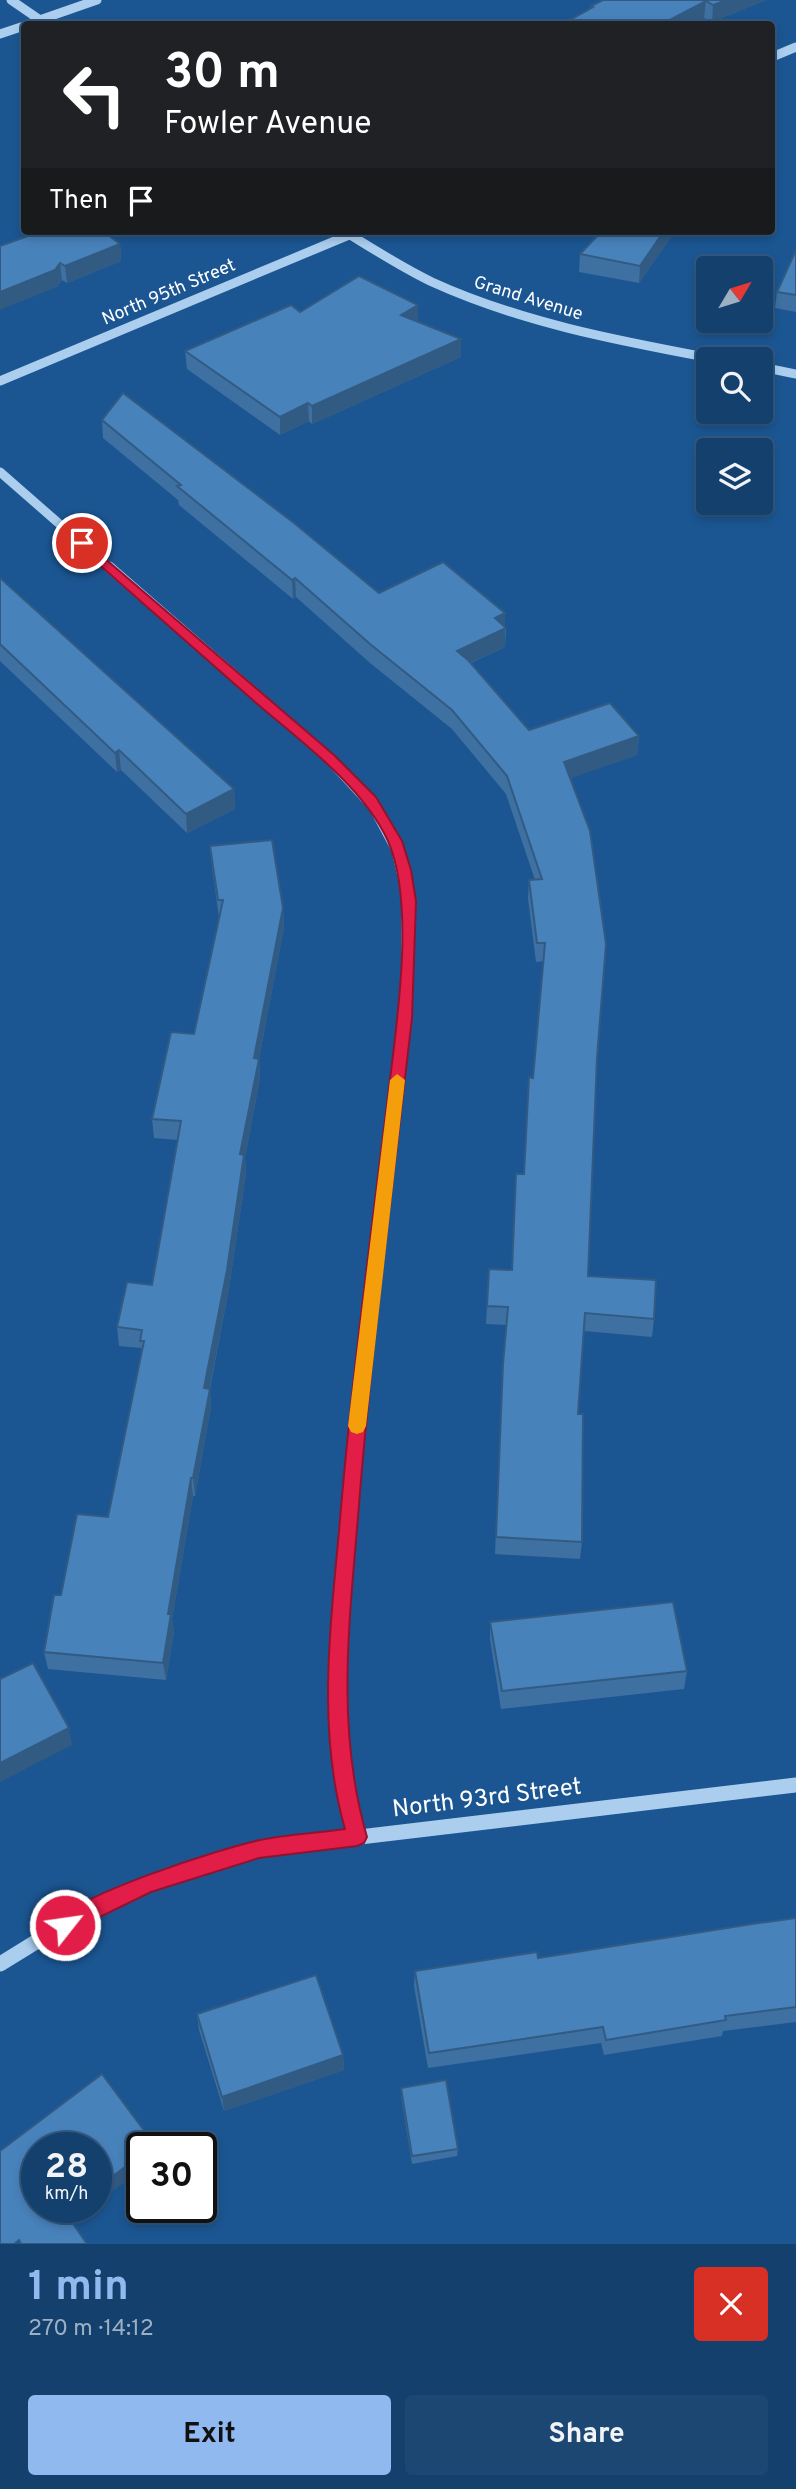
<!DOCTYPE html>
<meta charset="utf-8">
<style>
body{margin:0;font-family:Overpass,sans-serif;background:#1d4773;color:#f1f3f6;height:100vh;display:flex;flex-direction:column;font-size:26px;white-space:nowrap}
*{box-sizing:border-box;margin:0}
p{font-size:23px;color:#9dafc2}
.icon{flex:none;width:38px;height:38px;fill:none;stroke:currentColor;stroke-width:2;stroke-linecap:round;stroke-linejoin:round}
.map{position:relative;height:2244px;overflow:hidden}
.details{display:flex;flex-direction:column;background:#14406e;flex:1}
.details>*{flex:none}
.banner{position:absolute;left:21px;top:21px;width:754px;height:214px;border-radius:7px;box-shadow:0 4px 10px #0003,0 0 0 2px #335981;background:#202124;color:#fff;overflow:hidden}
.needle{width:46px;rotate:52deg}
.tools{position:absolute;left:696px;top:256px;display:grid;gap:14px}
.tools a{display:grid;place-items:center;width:77px;height:77px;border-radius:7px;background:#14406e;box-shadow:0 4px 10px #0003,0 0 0 2px #335981;font-size:35px}
.speed{position:absolute;left:21px;top:2132px;display:flex;gap:14px;font-size:35px;font-weight:700;text-align:center}
.speed>*{display:grid;place-content:center;width:91px;height:91px;border-radius:50%;background:#14406e;box-shadow:0 4px 10px #0003,0 0 0 2px #335981;line-height:1}
.speed small{font-size:18px;font-weight:400}
.speed .limit{border:4px solid #111;border-radius:10px;background:#fff;color:#111}
.pin{position:absolute;display:grid;place-items:center;width:60px;height:60px;color:#fff;margin:-30px;border:4px solid #fff;border-radius:50%;box-shadow:0 2px 7px #0007}
.me{position:absolute;width:77px;margin:-38px;rotate:60deg;stroke-linejoin:round;filter:drop-shadow(0 0 5px #0008)}
.turn{display:flex;align-items:center;gap:24px;height:147px;padding:0 28px;font-size:32px}
.turn .icon{width:91px;height:91px;stroke-width:2.5}
.turn b{display:block;font-size:49px;line-height:60px}
.then{display:flex;align-items:center;height:66px;padding:0 28px;background:#0003;gap:14px;font-size:26px}
.round{display:grid;place-items:center;flex:none;width:74px;height:74px;border-radius:7px;background:#1d4773}
.head{display:flex;align-items:center;justify-content:space-between;height:119px;padding:0 28px}
h1{font-size:42px;font-weight:700;line-height:52px;color:#90b9f0}
.cta{display:flex;gap:14px;margin-top:auto;padding:14px 28px}
.cta a{flex:1;height:80px;border-radius:7px;background:#90b9f0;color:#111;font-size:28px;font-weight:700;line-height:80px;text-align:center}
.cta a+a{background:#1d4773;color:#f1f3f6}
.map>svg:first-child{display:block}
</style>
<div class="map">
<svg width="796" height="2244" viewBox="0 0 796 2244">
<rect width="100%" height="100%" fill="#1b5692"/>
<g fill="none" stroke-linecap="round" stroke-linejoin="round">
<g stroke="#abceef" stroke-width="9">
<polyline points="11,0 43,22"/>
<polyline points="28,24 97,0"/>
<polyline points="0,34 24,26"/>
<polyline points="772,57 796,47"/>
<path d="M344 231C373 249 401 267 432 282 522 323 620 341 716 359"/>
<polyline points="761,367 796,374"/>
<polyline points="0,381 349,235"/>
<polyline points="0,472 111,569"/>
</g>
<polyline stroke="#abceef" stroke-width="11" points="109,567 329,758 374,807 397,850 407,894 407,981 371,1301"/>
<g stroke="#abceef" stroke-width="15">
<path d="M357 1837C333 1740 339 1646 346 1547 353 1464 362 1381 371 1299"/>
<polyline points="0,1964 86,1911 148,1883 259,1849 796,1785"/>
</g>
</g>
<g fill="#3e70a1">
<polygon points="603,0 766,0 712,22 704,18 692,24 563,24 591,8 591,6"/>
<polygon points="675,231 639,283 579,272 580,254"/>
<polygon points="120,244 121,261 67,283 62,280 57,287 1,247"/>
<polygon points="796,250 796,312 775,308 777,292"/>
<polygon points="300,312 418,322 461,339 461,357 312,424 309,421 280,435 187,369 185,351"/>
<polygon points="102,420 379,593 504,627 506,628 505,647 471,663 529,730 639,736 637,755 570,778 597,1058 588,1276 654,1319 652,1337 584,1331 578,1414 582,1542 580,1559 495,1554 502,1381 507,1325 486,1324 487,1306 512,1270 524,1174 544,961 536,962 528,899 529,880 535,880 506,794 452,729 370,663 296,597 293,599 179,505 178,500 103,438"/>
<polygon points="0,578 234,789 235,809 187,833 121,770 117,772 0,661"/>
<polygon points="210,846 283,908 284,927 259,1059 260,1078 245,1158 246,1174 229,1288 210,1389 211,1407 195,1496 193,1496 172,1619 174,1632 166,1680 48,1669 44,1652 61,1595 108,1517 142,1354 141,1348 119,1346 117,1327 152,1285 178,1140 154,1138 152,1119 194,1034 219,918 212,866"/>
<polygon points="490,1622 687,1671 684,1689 501,1709 490,1639"/>
<polygon points="796,1918 796,2022 723,2031 722,2036 604,2055 601,2043 428,2068 414,1986 415,1971 538,1958"/>
<polygon points="197,2014 343,2055 344,2070 224,2111 199,2030"/>
<polygon points="401,2088 458,2149 457,2156 412,2164 401,2096"/>
</g>
<g fill="#325b83">
<polygon points="727,0 766,0 712,22 713,5"/>
<polygon points="706,1 704,18 692,24 662,24"/>
<polygon points="664,231 675,231 639,283 640,266"/>
<polygon points="120,244 121,261 67,283 65,266"/>
<polygon points="60,263 62,280 57,287 0,310 0,292"/>
<polygon points="418,305 418,323 401,315"/>
<polygon points="461,339 461,357 312,424 312,406"/>
<polygon points="308,403 309,421 280,435 280,417"/>
<polygon points="295,578 296,597 293,599 292,580"/>
<polygon points="505,613 505,647 456,669 457,651 495,618"/>
<polygon points="639,736 637,755 563,781 564,762"/>
<polygon points="119,750 121,770 117,772 115,753"/>
<polygon points="234,789 235,809 187,833 186,814"/>
<polygon points="283,908 284,927 259,1059 260,1078 245,1158 246,1174 229,1288 206,1407 204,1388 254,1058"/>
<polygon points="210,1389 211,1407 195,1496 193,1478"/>
<polygon points="191,1478 193,1496 172,1619 174,1632 166,1680 163,1663 168,1614"/>
<polygon points="69,1728 72,1745 0,1782 0,1763"/>
<polygon points="343,2055 344,2070 224,2111 222,2097"/>
<polygon points="142,2154 142,2169 96,2204 96,2189"/>
<polygon points="72,2207 92,2207 69,2225 65,2212"/>
</g>
<g fill="#4882bb" stroke="#325b83" stroke-width="2">
<polygon points="603,0 727,0 713,5 706,1 662,24 632,24 626,22 625,24 563,24 593,7 591,6"/>
<polygon points="42,231 103,231 120,244 65,266 60,263 55,270 0,292 0,246"/>
<polygon points="602,231 664,231 640,266 580,254"/>
<polygon points="796,250 796,295 777,292"/>
<polygon points="359,276 418,305 401,315 461,339 312,406 308,403 280,417 185,351 291,305 300,312"/>
<polygon points="123,393 294,523 379,593 443,562 505,613 495,618 506,628 457,651 468,660 529,730 610,703 639,736 564,762 590,831 606,944 597,1058 588,1276 656,1280 654,1319 585,1313 578,1414 583,1414 582,1542 496,1537 503,1364 508,1307 487,1306 489,1269 512,1270 516,1174 524,1174 529,1077 533,1078 545,943 537,943 529,880 542,879 507,776 452,710 370,644 295,578 292,580 177,486 181,485 102,420"/>
<polygon points="0,578 234,789 186,814 119,750 115,753 0,644"/>
<polygon points="272,840 283,908 254,1058 259,1059 240,1154 244,1155 227,1270 204,1388 210,1389 193,1478 191,1478 168,1614 171,1614 163,1663 44,1652 54,1595 61,1595 77,1514 108,1517 144,1341 140,1341 142,1330 117,1327 127,1282 152,1285 181,1121 152,1119 171,1032 194,1034 223,900 218,900 210,846"/>
<polygon points="673,1602 687,1671 502,1691 490,1622"/>
<polygon points="33,1663 69,1728 0,1763 0,1679"/>
<polygon points="796,1918 796,2007 725,2016 726,2020 606,2040 603,2027 429,2053 415,1971 537,1952 538,1958 752,1924"/>
<polygon points="316,1975 343,2055 222,2097 197,2014"/>
<polygon points="102,2074 154,2144 151,2147 142,2147 142,2154 96,2189 96,2147 37,2147 37,2207 72,2207 65,2212 87,2244 21,2244 19,2240 14,2244 0,2244 0,2151"/>
<polygon points="446,2080 458,2149 412,2156 401,2088"/>
</g>
<path fill="#e11d48" stroke="#92132f" stroke-width="2" d="M82 539 334 755 376 797 402 841 411 870 416 901 412 1018C393 1184 371 1350 358 1517 349 1626 336 1730 367 1837L364 1843 357 1846 259 1858 151 1892 65 1934 57 1931 55 1925C67 1897 226 1847 260 1840 288 1834 317 1833 345 1829 317 1732 330 1630 339 1531 351 1386 370 1241 388 1096 396 1027 416 905 388 841 363 786 300 741 255 702 196 650 137 598 78 546L76 543Z"/>
<polygon fill="#f59e0b" points="397,1074 405,1080 366,1426 363,1432 357,1434 351,1432 348,1426 390,1080"/>
<g text-anchor="middle" dominant-baseline="central" stroke-width="5" stroke-linejoin="round" paint-order="stroke">
<g font-size="18" fill="#fff" stroke="#1b5692">
<text transform="translate(169 293) rotate(-23)">North 95th Street</text>
<text transform="translate(528 299) rotate(17)">Grand Avenue</text>
</g>
<g font-size="24" fill="#fff" stroke="#1b5692">
<text transform="translate(487 1799) rotate(-7)">North 93rd Street</text>
</g>
</g>
</svg>
<div class="tools">
<a><svg class="needle" viewBox="-14 -14 28 28"><path d="M0-13l5 13h-10z" fill="#e53935"/><path d="M0 13l5-13h-10z" fill="#9dafc2"/></svg></a>
<a><svg class="icon" aria-label="search" viewBox="0 0 24 24"><circle cx="10" cy="10" r="6"/><path d="M15 15l6 6"/></svg></a>
<a><svg class="icon" aria-label="layers" viewBox="0 0 24 24"><path d="M12 4l9 5-9 5-9-5zM3 14l9 5 9-5"/></svg></a>
</div>
<div class="speed"><div>28<small>km/h</small></div><div class="limit">30</div></div>
<div class="pin" style="left:82px;top:543px;background:#d93025"><svg class="icon" aria-label="arrive" viewBox="0 0 24 24"><path d="M6 21V4h12l-3 4 3 4H6"/></svg></div>
<svg class="me" style="left:65px;top:1925px" viewBox="-20 -20 40 40"><circle r="17" fill="#e11d48" stroke="#fff" stroke-width="3"/><path d="M0-11L8 9 0 5-8 9z" fill="#fff"/></svg>
<div class="banner">
<div class="turn"><svg class="icon" aria-label="left" viewBox="0 0 24 24"><path d="M17 20v-9H6M10 6l-5 5 5 5"/></svg><div><b>30 m</b>Fowler Avenue</div></div>
<div class="then">Then<svg class="icon" aria-label="arrive" viewBox="0 0 24 24"><path d="M6 21V4h12l-3 4 3 4H6"/></svg></div>
</div>
</div>
<section class="details">
<div class="head"><div><h1>1 min</h1><p>270 m · 14:12</p></div><a class="round" style="background:#d93025;color:#fff"><svg class="icon" aria-label="close" viewBox="0 0 24 24"><path d="M6 6l12 12M18 6L6 18"/></svg></a></div>
<div class="cta"><a>Exit</a><a>Share</a></div>
</section>
